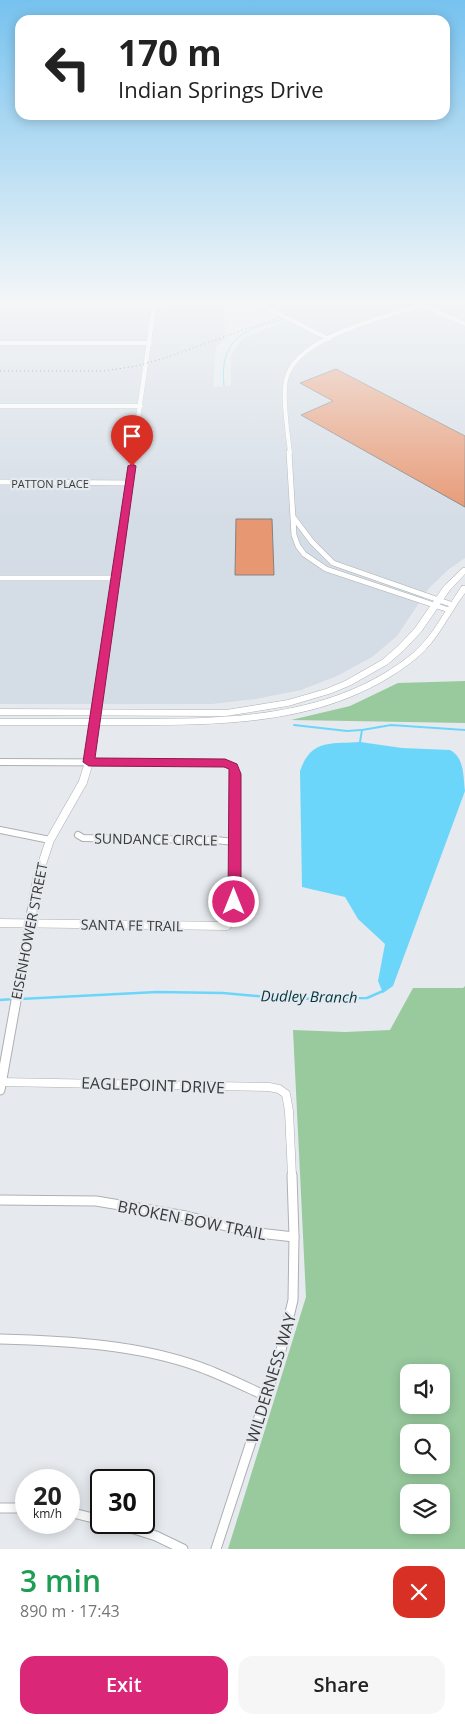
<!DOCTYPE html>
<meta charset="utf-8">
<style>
body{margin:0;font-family:"Open Sans",sans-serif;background:#f6f6f6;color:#222;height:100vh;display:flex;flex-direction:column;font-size:19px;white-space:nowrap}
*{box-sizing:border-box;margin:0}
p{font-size:16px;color:#767676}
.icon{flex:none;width:28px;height:28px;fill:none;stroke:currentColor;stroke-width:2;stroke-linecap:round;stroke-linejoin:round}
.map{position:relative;height:1549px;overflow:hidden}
.panel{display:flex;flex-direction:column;background:#fff;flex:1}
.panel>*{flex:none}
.guide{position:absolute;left:15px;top:15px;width:435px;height:105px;border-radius:15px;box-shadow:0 2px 12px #0003;background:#fff;color:#222;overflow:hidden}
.fabs{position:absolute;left:400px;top:1364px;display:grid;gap:10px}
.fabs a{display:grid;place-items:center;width:50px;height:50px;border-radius:10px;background:#fff;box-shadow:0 2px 12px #0003;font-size:25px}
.speed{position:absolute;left:15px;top:1469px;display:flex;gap:10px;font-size:25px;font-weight:700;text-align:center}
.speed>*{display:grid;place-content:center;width:65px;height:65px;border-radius:50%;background:#fff;box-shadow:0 2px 12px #0003;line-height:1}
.speed small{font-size:12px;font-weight:400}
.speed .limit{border:2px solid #111;border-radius:8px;background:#fff;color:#111}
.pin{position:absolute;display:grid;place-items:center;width:42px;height:42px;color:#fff;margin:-51px -21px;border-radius:50% 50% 50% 0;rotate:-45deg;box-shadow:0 0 5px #0007}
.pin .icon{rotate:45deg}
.me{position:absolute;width:55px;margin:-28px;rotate:0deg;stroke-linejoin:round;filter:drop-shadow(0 0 4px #0008)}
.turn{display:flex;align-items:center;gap:18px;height:105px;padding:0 20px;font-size:22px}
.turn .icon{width:65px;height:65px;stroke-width:2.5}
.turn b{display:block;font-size:35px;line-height:42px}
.round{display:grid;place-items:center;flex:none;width:52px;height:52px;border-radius:15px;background:#f6f6f6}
.overview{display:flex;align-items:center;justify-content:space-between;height:85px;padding:0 20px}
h1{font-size:30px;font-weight:600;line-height:38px;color:#1e9e55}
.action{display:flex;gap:10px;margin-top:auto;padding:10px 20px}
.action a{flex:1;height:58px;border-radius:15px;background:#db2777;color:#fff;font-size:20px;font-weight:600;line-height:58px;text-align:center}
.action a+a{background:#f6f6f6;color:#222}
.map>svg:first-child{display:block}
</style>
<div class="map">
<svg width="465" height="1549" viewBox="0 0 465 1549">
<rect width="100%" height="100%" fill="#e6eaee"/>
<polygon fill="#d4dce6" points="0,302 224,302 225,339 216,347 213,387 231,386 231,356 242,339 286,321 250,302 465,302 465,558 449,569 429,588 397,636 372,657 337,676 301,690 256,699 212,704 0,704"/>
<g fill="#98ca9e" fill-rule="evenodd">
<polygon points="465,681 465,723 291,720 350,706 398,683"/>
<path d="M465 986V1549H228L306 1297 293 1030 345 1032 390 1030 413 988H463ZM409 1372H441V1405H409ZM409 1432H441V1465H409ZM409 1492H441V1525H409Z"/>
</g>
<path fill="#6cd6fa" d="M360 742 402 748 450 750C465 758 463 777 465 791L393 986 383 993 378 981 385 944 358 919 345 897 302 887 300 771C311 739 331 744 360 742Z"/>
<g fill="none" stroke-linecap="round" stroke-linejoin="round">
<g stroke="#6cd6fa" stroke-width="1">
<polyline points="240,302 268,316"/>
<path d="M224 386C219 341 242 328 283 320"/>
</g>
<g stroke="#6cd6fa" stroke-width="2">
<polyline points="294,725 347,731 361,730"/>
<polyline points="360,742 362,730 391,725 465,730"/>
</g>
<g stroke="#6cd6fa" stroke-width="2.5">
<polyline points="20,999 157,992 223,993 288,999 367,998 383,991"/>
<polyline points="0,1000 13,999"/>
</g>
</g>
<g fill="#e79772" stroke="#86817f">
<polygon points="336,369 465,436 465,507 301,415 333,401 300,383"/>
<polygon points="236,519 272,519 274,575 235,575"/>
</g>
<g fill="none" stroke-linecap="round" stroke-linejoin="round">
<defs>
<g id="minor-far4">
<polyline points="255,302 329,339"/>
<polyline points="0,305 154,306 189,302"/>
<polyline points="0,343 150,343"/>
<polyline points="0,406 141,406"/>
<path d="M290 453C288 434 282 397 286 380 294 337 386 317 422 305L465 324"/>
</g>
<g id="minor-far3">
<polyline points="289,452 294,535 298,546 304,554 326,569 449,610"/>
<polyline points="0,482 130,483"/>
<polyline points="294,518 312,542 333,563 453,605"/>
<polyline points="0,578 116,578"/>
</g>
<g id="minor-far2">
<polyline points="0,762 225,763 233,767 236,773 234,879"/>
<polyline points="0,830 50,840"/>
<polyline points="78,835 83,838 216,840 234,842"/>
</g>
<g id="minor-far1">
<polyline points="0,923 227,926 234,912 234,878"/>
<polyline points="1,1082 269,1087 279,1089 286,1094 289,1111 292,1176"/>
</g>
<g id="minor">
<polyline points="0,1200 96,1201 186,1216 250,1232 294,1237"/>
<path d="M0 1339C67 1341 136 1344 200 1367 222 1375 244 1386 266 1396"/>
<polyline points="0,1508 26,1508"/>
<polyline points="69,1512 101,1520"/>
<polyline points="112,1522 156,1536 183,1549"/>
<polyline points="216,1549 281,1350 293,1300 294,1237 292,1175"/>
</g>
<polyline id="tertiary-far3" points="133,453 154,306"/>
<polyline id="tertiary-far2" points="106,642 133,452"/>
<polyline id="tertiary-far1" points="37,879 50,840 83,782 89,762 106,641"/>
<polyline id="tertiary" points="0,1090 38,878"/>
<g id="secondary">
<polygon points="463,568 465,568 465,574 450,590 421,632 404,650 388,664 351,685 332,693 288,706 226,716 0,715 0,709 226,710 288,700 326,689 345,681 382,660 398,646 415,628 444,586"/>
<path d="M462 586H465V593C449 614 438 640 418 657 337 723 236 725 137 725 91 725 46 725 0 725V719C45 719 91 719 136 719 232 719 335 717 413 653 434 635 446 608 462 586Z"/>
</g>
</defs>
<use href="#minor-far4" stroke="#adb0b3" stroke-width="4.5"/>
<use href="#minor-far3" stroke="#adb0b3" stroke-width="6"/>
<use href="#minor-far2" stroke="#adb0b3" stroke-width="8"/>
<use href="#minor-far1" stroke="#adb0b3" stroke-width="9"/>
<use href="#minor" stroke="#adb0b3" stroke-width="11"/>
<use href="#tertiary-far3" stroke="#adb0b3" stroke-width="5"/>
<use href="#tertiary-far2" stroke="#adb0b3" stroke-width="7"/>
<use href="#tertiary-far1" stroke="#adb0b3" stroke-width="9"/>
<use href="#tertiary" stroke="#adb0b3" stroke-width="11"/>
<use href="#secondary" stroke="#adb0b3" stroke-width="1"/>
<use href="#minor-far4" stroke="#fff" stroke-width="4"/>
<use href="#minor-far3" stroke="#fff" stroke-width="5"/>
<use href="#minor-far2" stroke="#fff" stroke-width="6"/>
<use href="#minor-far1" stroke="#fff" stroke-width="8"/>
<use href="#minor" stroke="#fff" stroke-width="9"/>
<use href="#tertiary-far3" stroke="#fff" stroke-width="4.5"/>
<use href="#tertiary-far2" stroke="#fff" stroke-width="5.5"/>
<use href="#tertiary-far1" stroke="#fff" stroke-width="8"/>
<use href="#tertiary" stroke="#fff" stroke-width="9"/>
<use href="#secondary" fill="#fff" fill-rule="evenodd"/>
<polyline stroke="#56585a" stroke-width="1" stroke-dasharray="1 3" stroke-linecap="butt" points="0,371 103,371 137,366 165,358 322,302"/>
</g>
<linearGradient id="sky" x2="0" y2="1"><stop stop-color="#76c2ef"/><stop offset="0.58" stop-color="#f4f6f7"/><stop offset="1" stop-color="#f4f6f7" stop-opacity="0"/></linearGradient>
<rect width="465" height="519" fill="url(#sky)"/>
<polygon fill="#db2777" stroke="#8e194d" points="132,464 136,466 95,758 225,759 237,764 241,774 241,902 239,905 234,907 230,905 228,902 229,769 224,767 89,766 83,762 128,466"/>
<g text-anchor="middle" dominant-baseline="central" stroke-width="4.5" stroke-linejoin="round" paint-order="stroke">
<g font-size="11" fill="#383a3b" stroke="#e6eaee">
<text x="50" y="483">PATTON PLACE</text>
</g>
<g font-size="14" fill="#383a3b" stroke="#e6eaee">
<text transform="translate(156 839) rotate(1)">SUNDANCE CIRCLE</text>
<text transform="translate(132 925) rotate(1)">SANTA FE TRAIL</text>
<text transform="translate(29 931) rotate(-79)">EISENHOWER STREET</text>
</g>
<g font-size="15" font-style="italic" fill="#003442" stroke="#e6eaee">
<text transform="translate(309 996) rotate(1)">Dudley Branch</text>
</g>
<g font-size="16" fill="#383a3b" stroke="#e6eaee">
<text transform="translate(153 1085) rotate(2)">EAGLEPOINT DRIVE</text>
<text transform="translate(192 1220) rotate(11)">BROKEN BOW TRAIL</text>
<text transform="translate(271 1378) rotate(-73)">WILDERNESS WAY</text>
</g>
</g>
</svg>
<div class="fabs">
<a><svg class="icon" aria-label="sound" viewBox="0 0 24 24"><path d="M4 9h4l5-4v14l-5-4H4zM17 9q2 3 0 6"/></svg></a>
<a><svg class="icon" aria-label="search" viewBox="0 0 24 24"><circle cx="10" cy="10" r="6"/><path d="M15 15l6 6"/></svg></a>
<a><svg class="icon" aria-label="layers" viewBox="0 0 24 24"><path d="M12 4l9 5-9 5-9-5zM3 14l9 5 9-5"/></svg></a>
</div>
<div class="speed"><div>20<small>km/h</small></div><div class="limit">30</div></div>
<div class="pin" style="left:132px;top:466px;background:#d93025"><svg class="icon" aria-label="arrive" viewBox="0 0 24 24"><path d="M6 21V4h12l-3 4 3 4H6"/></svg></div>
<svg class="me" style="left:234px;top:902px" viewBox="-20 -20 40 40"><circle r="17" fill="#db2777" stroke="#fff" stroke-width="3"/><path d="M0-11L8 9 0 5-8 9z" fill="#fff"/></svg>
<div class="guide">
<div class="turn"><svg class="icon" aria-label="left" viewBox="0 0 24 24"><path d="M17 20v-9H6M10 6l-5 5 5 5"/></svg><div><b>170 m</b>Indian Springs Drive</div></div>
</div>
</div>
<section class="panel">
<div class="overview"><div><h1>3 min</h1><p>890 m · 17:43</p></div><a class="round" style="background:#d93025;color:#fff"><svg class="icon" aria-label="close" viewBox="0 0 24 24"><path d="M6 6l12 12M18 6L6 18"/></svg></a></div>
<div class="action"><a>Exit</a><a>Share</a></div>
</section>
